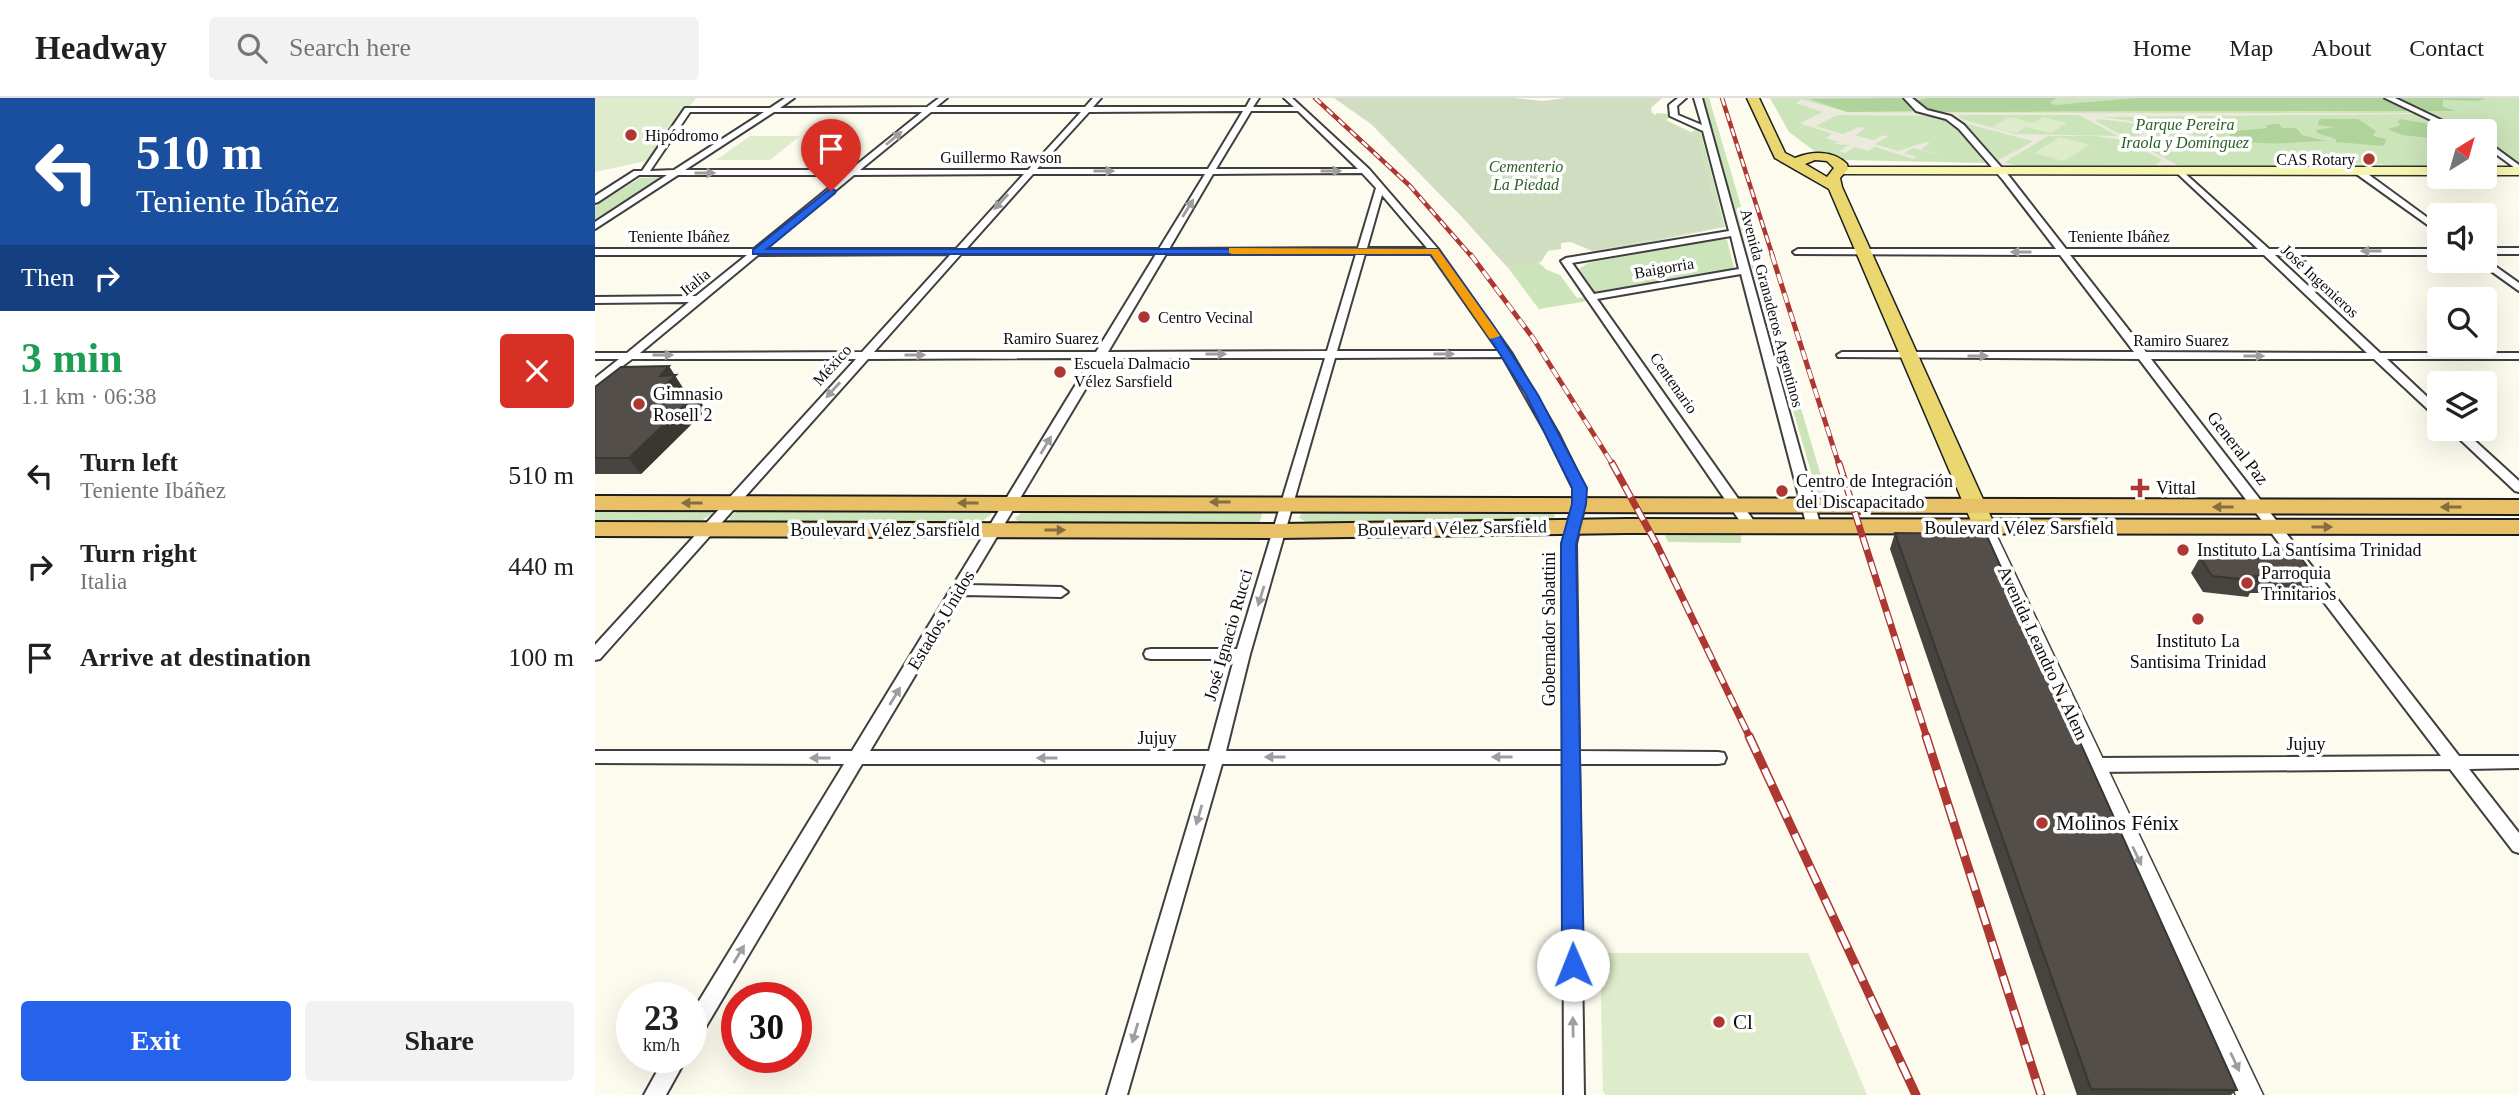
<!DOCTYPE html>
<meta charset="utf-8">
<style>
body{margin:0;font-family:"Times New Roman",serif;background:#f2f2f2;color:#202124;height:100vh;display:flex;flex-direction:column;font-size:26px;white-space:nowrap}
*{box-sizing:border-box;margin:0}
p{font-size:23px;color:#757577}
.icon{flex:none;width:38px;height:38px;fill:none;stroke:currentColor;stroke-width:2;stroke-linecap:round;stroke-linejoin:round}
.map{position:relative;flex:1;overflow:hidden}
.side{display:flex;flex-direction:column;background:#fff;width:595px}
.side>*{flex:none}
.hud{background:#1a4fa0;color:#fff;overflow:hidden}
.needle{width:46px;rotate:37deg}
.buttons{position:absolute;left:1832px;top:21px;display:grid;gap:14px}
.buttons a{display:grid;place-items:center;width:70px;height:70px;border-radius:7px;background:#fff;box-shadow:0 7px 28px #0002;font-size:35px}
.speed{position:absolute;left:21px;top:884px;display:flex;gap:14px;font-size:35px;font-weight:700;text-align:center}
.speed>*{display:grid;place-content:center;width:91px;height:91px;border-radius:50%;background:#fff;box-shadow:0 7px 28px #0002;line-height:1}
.speed small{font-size:18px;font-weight:400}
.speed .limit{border:10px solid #d22;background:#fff;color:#111}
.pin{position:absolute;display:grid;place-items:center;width:60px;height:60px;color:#fff;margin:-72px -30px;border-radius:50% 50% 50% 0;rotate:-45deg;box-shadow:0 0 7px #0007}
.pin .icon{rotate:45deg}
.me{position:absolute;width:77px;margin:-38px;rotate:359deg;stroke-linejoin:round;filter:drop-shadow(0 0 5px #0008)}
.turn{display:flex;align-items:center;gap:24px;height:147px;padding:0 21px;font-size:32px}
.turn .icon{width:91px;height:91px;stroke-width:2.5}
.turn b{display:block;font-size:49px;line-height:60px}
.then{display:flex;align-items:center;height:66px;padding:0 21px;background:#0003;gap:14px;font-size:26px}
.round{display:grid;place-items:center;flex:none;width:74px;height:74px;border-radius:7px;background:#f2f2f2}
.headline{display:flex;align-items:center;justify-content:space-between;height:119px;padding:0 21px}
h1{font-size:42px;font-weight:600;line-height:52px;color:#1e9e55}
.action{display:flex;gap:14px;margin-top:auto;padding:14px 21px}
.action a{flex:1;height:80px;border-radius:7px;background:#2563eb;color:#fff;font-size:28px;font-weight:600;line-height:80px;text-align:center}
.action a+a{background:#f2f2f2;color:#202124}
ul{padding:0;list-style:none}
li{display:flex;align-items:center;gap:21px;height:91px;padding:0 21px}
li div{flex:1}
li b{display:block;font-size:26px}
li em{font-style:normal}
header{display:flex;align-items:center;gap:42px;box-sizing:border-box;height:98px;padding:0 35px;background:#fff;border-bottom:2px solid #e0e0e0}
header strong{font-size:33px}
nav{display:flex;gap:38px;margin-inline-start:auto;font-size:24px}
.search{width:490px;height:63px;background:#f2f2f2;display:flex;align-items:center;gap:18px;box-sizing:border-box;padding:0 24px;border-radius:7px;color:#757577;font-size:26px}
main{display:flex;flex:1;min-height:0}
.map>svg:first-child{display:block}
</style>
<header>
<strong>Headway</strong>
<div class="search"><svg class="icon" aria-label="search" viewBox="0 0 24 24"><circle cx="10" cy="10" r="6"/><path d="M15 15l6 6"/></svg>Search here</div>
<nav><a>Home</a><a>Map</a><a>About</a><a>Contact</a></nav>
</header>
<main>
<section class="side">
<div class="hud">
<div class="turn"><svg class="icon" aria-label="left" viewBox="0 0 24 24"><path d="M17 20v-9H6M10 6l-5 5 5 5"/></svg><div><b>510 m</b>Teniente Ibáñez</div></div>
<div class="then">Then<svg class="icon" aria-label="right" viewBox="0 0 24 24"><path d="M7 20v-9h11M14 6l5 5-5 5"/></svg></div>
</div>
<div class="headline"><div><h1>3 min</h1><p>1.1 km · 06:38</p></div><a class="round" style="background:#d93025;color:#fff"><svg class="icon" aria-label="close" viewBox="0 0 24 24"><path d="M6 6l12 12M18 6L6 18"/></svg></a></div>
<ul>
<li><svg class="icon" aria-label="left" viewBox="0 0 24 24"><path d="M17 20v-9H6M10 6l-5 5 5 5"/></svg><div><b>Turn left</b><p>Teniente Ibáñez</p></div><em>510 m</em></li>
<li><svg class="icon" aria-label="right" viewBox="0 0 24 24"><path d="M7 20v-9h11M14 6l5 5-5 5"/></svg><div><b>Turn right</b><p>Italia</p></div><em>440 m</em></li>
<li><svg class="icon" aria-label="arrive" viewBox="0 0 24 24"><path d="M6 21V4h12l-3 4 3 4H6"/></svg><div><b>Arrive at destination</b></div><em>100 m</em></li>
</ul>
<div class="action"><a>Exit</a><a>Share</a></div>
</section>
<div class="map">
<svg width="1924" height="997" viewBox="0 0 1924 997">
<rect width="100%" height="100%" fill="#fdfbed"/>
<g fill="#cce4ba">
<polygon points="1108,0 1114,0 1234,405 1224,402"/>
<polygon points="1175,0 1310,0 1318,12 1357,24 1390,65 1251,62 1221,54 1194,34"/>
<polygon points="1317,0 1791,0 1863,33 1844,33 1844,71 1747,66 1745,70 1415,71 1399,66 1363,23 1324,12"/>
<polygon points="1796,0 1924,0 1924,68 1890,43 1890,33 1868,33"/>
<polygon points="1061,15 1074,16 1075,19 1071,22 1096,34 1101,32 1106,35 1130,129 1009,153 1006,157 999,158 997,153 1127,129 1103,40 1062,20"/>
<polygon points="67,79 0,121 0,108 45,80"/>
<polygon points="1126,140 1132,142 1139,169 1133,172 1003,195 1000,194 984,171 993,165"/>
<polygon points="943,164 952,172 965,177 982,200 991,199 993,203 944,211 913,170"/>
<polygon points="669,410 664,426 425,426 420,420 431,411"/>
<polygon points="0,411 114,411 117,416 104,424 0,426"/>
<polygon points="709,411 957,412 960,418 956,424 948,426 713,425 704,420"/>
<polygon points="145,412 395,412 397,416 384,425 135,424 135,418"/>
<polygon points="1068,433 1142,434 1146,437 1146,445 1073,444"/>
</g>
<g fill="#afd39b">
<polygon points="1309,0 1317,13 1252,14 1214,1"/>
<polygon points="1334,0 1461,0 1455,5 1461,7 1541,0 1891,0 1883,3 1848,2 1848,9 1861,13 1338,14 1319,3"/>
<polygon points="1724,21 1763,21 1781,33 1778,38 1791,41 1789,48 1741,44 1741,41 1722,35 1721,32 1739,29 1723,27"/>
<polygon points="1804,21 1853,29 1861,33 1844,33 1844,41 1807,37 1793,31 1806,27 1803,25"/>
<path d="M1678 26H1684L1687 30H1701L1707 37 1731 43C1698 43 1666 51 1635 38V34L1640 33 1673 30 1670 28Z"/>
</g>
<polygon fill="#d1ddc0" points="739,0 918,0 948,3 970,0 1067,0 1056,10 1057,15 1103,40 1127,129 997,153 976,144 966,145 966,151 953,153 946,164 913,170 867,119 776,26"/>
<g fill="#deeccb">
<polygon points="0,0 101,0 51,63 0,74"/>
<polygon points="1924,13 1240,15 1195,34 1238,14"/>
<polygon points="1415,19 1438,25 1448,19 1472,25 1456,35 1431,29 1421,35 1397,29"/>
<polygon points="155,38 205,38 175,62 121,62"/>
<polygon points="1465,39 1495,47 1469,63 1439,55"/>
<polygon points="1005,855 1213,855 1272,997 1011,997 1008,993"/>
</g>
<g fill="#ece9dd" fill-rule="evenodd">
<polygon points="1202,0 1256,15 1329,15 1342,18 1242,17 1221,28 1248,36 1264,29 1271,30 1260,37 1278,42 1288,37 1293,39 1280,46 1303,53 1331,44 1335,45 1326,51 1353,59 1318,50 1309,55 1321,59 1319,61 1280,49 1273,53 1260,49 1250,55 1244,53 1254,47 1239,46 1243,44 1231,40 1237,36 1205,25 1228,14 1201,5 1207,2"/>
<path d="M1340 15H1821L1825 16 1508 19 1600 32 1593 35 1607 42 1611 47 1601 50 1639 55 1594 51 1578 54 1567 52 1556 45 1540 44 1584 68 1736 69 1739 64 1771 65 1797 67 1809 70 1762 66H1747L1745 70 1405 69 1364 23ZM1363 17H1484L1523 38 1421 36 1366 21ZM1503 21 1560 28 1561 29 1543 38 1551 43 1534 41 1501 23ZM1369 25 1437 43V44L1403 62ZM1567 31 1580 33 1603 44 1593 49 1555 41V36ZM1453 38H1499L1532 43 1567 62 1560 67 1422 68 1410 64Z"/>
</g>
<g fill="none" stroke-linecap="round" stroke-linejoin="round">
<defs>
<g id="minor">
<path d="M190 0H199L185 10 332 9 344 0H352L341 9H490L498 0H506L498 9H651L656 0H664L658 9H699L689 0H697L774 71 843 151 917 256 963 335 990 390V406L981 446 984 653 1123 654 1129 655 1131 660 1129 665 1123 666H984L989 997H969L968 666H627L532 997H512L611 666H267L103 942 96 945V916L249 666 0 665V653H257L497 260 273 261 5 561 0 562V547L261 261H37L0 289V280L24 261H0V255H32L94 204 0 205V199L101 198 152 157H0V151H159L250 77H83L0 131V124L72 77H44L3 104 0 105V98L39 73H47L90 10H175ZM648 13 613 71H442L494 14ZM656 13H703L763 71H621ZM95 14H169L79 72 55 73ZM179 14H327L255 72H90ZM336 14H486L433 72H265ZM767 75 781 90 763 150 574 151 618 76ZM429 76 361 151H170L259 77ZM438 76H610L564 151H371ZM787 97 832 150H772ZM356 156 267 254 45 255 163 157ZM366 156H561L501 254H279ZM571 156H761L732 253 513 254ZM770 156H836L904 253H742ZM908 259 951 335 978 390V406L967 446 968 653H631L655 556 740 260ZM509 260H730L642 551H556L551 552 549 556 551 560 556 561H639L614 653H275L368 497 466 499 473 494 466 489 373 487Z"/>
<path d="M1083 0H1091L1082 8 1083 17 1107 27 1099 0H1107L1226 429 1224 432H1214L1212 429 1146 176 1002 201 1161 426 1163 429 1156 433 1151 432 966 163 971 160 1134 133 1108 33 1075 18 1074 7ZM1136 138 1144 171 999 196 977 165Z"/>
<path d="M1309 0H1317L1332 12 1356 18 1369 27 1414 78 1471 151H1663L1582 75 1581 73 1585 71 1674 151H1844V157H1680L1785 255H1924V261H1792L1844 310V319L1840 318 1779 261H1556L1864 658H1924V670L1874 671 1924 735V755L1918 753 1855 671 1499 674 1493 672 1491 667 1493 662 1499 660 1846 658 1544 261 1243 259 1242 257 1247 254H1539L1465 157 1200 156 1198 154 1203 151H1461L1408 82 1364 31 1351 21 1321 13ZM1475 157H1669L1772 255 1551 254Z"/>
<polygon points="1790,0 1800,0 1869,33 1859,33"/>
<polygon points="1890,42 1924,67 1924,73 1890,48"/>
<polygon points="1760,71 1766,71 1844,128 1844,135 1760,75"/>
<rect x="1890" y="150" width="34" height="6"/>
<polygon points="1890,161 1924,185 1924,193 1882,163"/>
<polygon points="1854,331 1867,331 1924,383 1924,394 1920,393"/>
<polygon points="70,959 92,959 71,997 49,997"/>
</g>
<polygon id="tertiary" points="1390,425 1398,430 1668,997 1641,997 1382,430"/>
<g id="secondary">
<polygon points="1244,69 1844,69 1844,77 1240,76 1238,73"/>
<rect x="1890" y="69" width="34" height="8"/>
</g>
<path id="primary" d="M1152 0H1164L1190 55 1200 60C1217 53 1238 52 1252 66L1253 71 1245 80 1247 89 1401 430 1397 435H1383L1379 430 1234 91 1180 60ZM1220 62 1232 63 1239 70 1232 79 1210 66Z"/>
<g id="trunk">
<polygon points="0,398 1924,402 1924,416 0,412"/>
<polygon points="1032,421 1924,422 1924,436 1032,435 685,440 0,438 0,424 685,426"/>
</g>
</defs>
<use href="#minor" stroke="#3f3f3f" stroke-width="4"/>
<use href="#tertiary" stroke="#3f3f3f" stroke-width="3"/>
<use href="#secondary" stroke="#2e2e2e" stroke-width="3"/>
<use href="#primary" stroke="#1d1d1d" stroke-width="3"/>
<use href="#trunk" stroke="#1d1d1d" stroke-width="4"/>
<use href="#minor" fill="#fff" fill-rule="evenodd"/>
<use href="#tertiary" fill="#fff" fill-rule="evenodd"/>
<use href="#secondary" fill="#f7f5ae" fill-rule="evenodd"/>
<use href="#primary" fill="#ebd76f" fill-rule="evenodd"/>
<use href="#trunk" fill="#e8c068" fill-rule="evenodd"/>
<defs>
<g id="rail-far3">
<polyline points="720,0 815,88 877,159"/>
<polyline points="1127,0 1178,159"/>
</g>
<g id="rail-far2">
<polyline points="876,157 938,240 1018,367"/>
<polyline points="1177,157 1244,367"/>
</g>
<g id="rail-far1">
<polyline points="1017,365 1062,447 1155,640"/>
<polyline points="1244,365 1332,640"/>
</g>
<g id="rail">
<polyline points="1154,638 1321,997"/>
<polyline points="1331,638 1446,997"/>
</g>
</defs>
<use href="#rail-far3" stroke="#ae3732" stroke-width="4.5"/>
<use href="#rail-far2" stroke="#ae3732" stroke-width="5"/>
<use href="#rail-far1" stroke="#ae3732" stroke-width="7"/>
<use href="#rail" stroke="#ae3732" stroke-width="9"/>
<use href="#rail-far3" stroke="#fff" stroke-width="2.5" stroke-dasharray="8" stroke-linecap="butt"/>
<use href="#rail-far2" stroke="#fff" stroke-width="3.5" stroke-dasharray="10" stroke-linecap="butt"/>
<use href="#rail-far1" stroke="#fff" stroke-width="4.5" stroke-dasharray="13" stroke-linecap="butt"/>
<use href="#rail" stroke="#fff" stroke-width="6" stroke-dasharray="18" stroke-linecap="butt"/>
</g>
<g fill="#47433f">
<polygon points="0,289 90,293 86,296 111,312 46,376 0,376"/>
<polygon points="1300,435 1642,992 1636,997 1482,997 1295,451"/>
<polygon points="1620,455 1720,479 1710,495 1655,495 1653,499 1608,494 1596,475 1605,459 1617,459"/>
</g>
<g fill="#3a3733">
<polygon points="74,268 90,293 70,312 60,297 65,278"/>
<polygon points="101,296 111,312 46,376 34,360"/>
</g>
<g fill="#534e49" stroke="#3a3733" stroke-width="2">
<polygon points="74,268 65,278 81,277 60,297 101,296 34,360 0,360 0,289 26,269"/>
<polygon points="1300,435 1391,436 1642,992 1496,991"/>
<polygon points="1620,455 1644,455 1647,460 1706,460 1720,479 1660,478 1663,483 1617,478 1605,459 1623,459"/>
</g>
<defs><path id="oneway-solid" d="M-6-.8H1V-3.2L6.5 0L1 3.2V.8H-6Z" transform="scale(1.75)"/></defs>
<g fill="#9e9e9e">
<use href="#oneway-solid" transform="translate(299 40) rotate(-40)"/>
<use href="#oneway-solid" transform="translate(509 73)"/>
<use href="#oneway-solid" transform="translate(736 73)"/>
<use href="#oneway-solid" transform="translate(110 75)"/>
<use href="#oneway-solid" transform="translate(406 104) rotate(133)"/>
<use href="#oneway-solid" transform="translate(593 110) rotate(-58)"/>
<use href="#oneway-solid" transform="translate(1776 153) rotate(-180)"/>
<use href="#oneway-solid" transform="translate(1426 154) rotate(180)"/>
<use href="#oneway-solid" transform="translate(621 256)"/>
<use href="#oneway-solid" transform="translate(849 256)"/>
<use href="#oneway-solid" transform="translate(68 257)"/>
<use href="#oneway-solid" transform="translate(320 257)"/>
<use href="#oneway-solid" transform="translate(1383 258)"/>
<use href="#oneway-solid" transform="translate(1659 258)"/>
<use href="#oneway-solid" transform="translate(238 292) rotate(132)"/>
<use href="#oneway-solid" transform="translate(451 347) rotate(-59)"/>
<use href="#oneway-solid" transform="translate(666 498) rotate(107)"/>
<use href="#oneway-solid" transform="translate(300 598) rotate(-59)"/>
<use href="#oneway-solid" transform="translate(680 659) rotate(180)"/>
<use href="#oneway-solid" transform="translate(907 659) rotate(180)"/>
<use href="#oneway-solid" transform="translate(225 660) rotate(-180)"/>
<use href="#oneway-solid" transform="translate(452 660) rotate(180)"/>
<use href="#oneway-solid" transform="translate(604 717) rotate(106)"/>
<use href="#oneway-solid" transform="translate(1542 758) rotate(65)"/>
<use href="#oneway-solid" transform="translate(144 856) rotate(-59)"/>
<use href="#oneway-solid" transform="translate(978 929) rotate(-91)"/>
<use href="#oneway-solid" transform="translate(540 935) rotate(106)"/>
<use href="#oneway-solid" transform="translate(1640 964) rotate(65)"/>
</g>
<g fill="#856f3f">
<use href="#oneway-solid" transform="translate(625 404) rotate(180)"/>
<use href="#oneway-solid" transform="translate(97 405) rotate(-180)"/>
<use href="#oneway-solid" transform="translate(373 405) rotate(-180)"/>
<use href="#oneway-solid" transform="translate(1628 409) rotate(180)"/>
<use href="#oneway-solid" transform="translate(1856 409) rotate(-180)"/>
<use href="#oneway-solid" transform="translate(1727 429)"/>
<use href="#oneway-solid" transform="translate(460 432)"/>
</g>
<polygon fill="#2563eb" stroke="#184099" stroke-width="2" points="236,90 241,93 240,95 172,151 843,151 898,227 943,297 992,390 991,406 981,446 989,867 985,874 978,877 970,874 967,867 966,446 977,406 977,390 931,297 887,228 836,156 158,156 158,152"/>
<polygon fill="#f59e0b" points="634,150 843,151 905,238 895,241 836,156 637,156 634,155"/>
<g fill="#ae3732" stroke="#fff" stroke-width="2.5">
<circle cx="36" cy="37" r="7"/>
<circle cx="1774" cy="61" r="7"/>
<circle cx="549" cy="219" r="7"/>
<circle cx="465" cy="274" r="7"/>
<circle cx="44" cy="306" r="7"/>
<path d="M1541.5 379.5h7v7h7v7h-7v7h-7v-7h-7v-7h7z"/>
<circle cx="1187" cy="393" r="7"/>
<circle cx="1588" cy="452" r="7"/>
<circle cx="1652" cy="485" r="7"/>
<circle cx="1603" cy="521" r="7"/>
<circle cx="1447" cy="725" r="7"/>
<circle cx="1124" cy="924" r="7"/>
</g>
<g text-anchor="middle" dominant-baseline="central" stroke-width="7" stroke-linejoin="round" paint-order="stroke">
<g font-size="16" font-style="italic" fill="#2a5d23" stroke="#fff">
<text x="1590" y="26">Parque Pereira<tspan x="1590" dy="18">Iraola y Domínguez</tspan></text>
<text x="931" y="68">Cementerio<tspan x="931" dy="18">La Piedad</tspan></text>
</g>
<g font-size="16" fill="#0c0c0c" stroke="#fff" text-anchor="start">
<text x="50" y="37">Hipódromo</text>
<text x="1760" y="61" text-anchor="end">CAS Rotary</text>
<text x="563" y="219">Centro Vecinal</text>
<text x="479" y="265">Escuela Dalmacio<tspan x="479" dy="18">Vélez Sarsfield</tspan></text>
</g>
<g font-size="16" fill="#0c0c0c" stroke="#fff">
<text x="406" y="59">Guillermo Rawson</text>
<text x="84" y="138">Teniente Ibáñez</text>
<text x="1524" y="138">Teniente Ibáñez</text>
<text transform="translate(1069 170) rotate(-10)">Baigorria</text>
<text transform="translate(1725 183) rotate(43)">José Ingenieros</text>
<text transform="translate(100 184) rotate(-39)">Italia</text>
<text transform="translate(1177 210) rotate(75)">Avenida Granaderos Argentinos</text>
<text x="456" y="240">Ramiro Suarez</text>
<text x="1586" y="242">Ramiro Suarez</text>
<text transform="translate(237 267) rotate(-48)">México</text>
<text transform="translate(1079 285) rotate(55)">Centenario</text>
</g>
<g font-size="18" fill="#0c0c0c" stroke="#fff" text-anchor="start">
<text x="58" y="296">Gimnasio<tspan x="58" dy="21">Rosell 2</tspan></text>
<text x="1201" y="383">Centro de Integración<tspan x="1201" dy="21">del Discapacitado</tspan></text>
<text x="1561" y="390">Vittal</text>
<text x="1602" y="452">Instituto La Santísima Trinidad</text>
<text x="1666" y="475">Parroquia<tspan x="1666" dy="21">Trinitarios</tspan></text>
<text x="1603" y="543" text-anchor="middle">Instituto La<tspan x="1603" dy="21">Santisima Trinidad</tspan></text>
</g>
<g font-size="18" fill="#0c0c0c" stroke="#fff">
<text transform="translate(1643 350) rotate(52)">General Paz</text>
<text transform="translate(857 430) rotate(-1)">Boulevard Vélez Sarsfield</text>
<text x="1424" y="430">Boulevard Vélez Sarsfield</text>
<text x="290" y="432">Boulevard Vélez Sarsfield</text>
<text transform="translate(346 522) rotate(-59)">Estados Unidos</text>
<text transform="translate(954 531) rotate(-90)">Gobernador Sabattini</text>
<text transform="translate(633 537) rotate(-74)">José Ignacio Rucci</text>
<text transform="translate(1448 555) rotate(65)">Avenida Leandro N. Alem</text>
<text x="562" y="640">Jujuy</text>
<text x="1711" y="646">Jujuy</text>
</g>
<g font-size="21" fill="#0c0c0c" stroke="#fff" text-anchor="start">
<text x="1461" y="725">Molinos Fénix</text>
<text x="1138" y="924">Cl</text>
</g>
</g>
</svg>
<div class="buttons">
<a><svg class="needle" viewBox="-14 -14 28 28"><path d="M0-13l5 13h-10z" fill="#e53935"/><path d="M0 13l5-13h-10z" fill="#757577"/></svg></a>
<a><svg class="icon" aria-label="sound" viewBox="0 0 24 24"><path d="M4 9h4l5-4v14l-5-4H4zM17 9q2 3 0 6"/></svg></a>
<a><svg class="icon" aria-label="search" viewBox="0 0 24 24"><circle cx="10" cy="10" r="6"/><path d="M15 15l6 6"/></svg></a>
<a><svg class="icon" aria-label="layers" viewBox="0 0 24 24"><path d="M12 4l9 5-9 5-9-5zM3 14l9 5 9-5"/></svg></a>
</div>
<div class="speed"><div>23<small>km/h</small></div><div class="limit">30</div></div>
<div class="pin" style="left:236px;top:93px;background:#d93025"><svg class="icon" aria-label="arrive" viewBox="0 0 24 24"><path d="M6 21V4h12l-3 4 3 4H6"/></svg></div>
<svg class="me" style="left:978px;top:867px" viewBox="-20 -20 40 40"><circle r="19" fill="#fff"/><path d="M0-13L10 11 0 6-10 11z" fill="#2563eb"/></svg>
</div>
</main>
